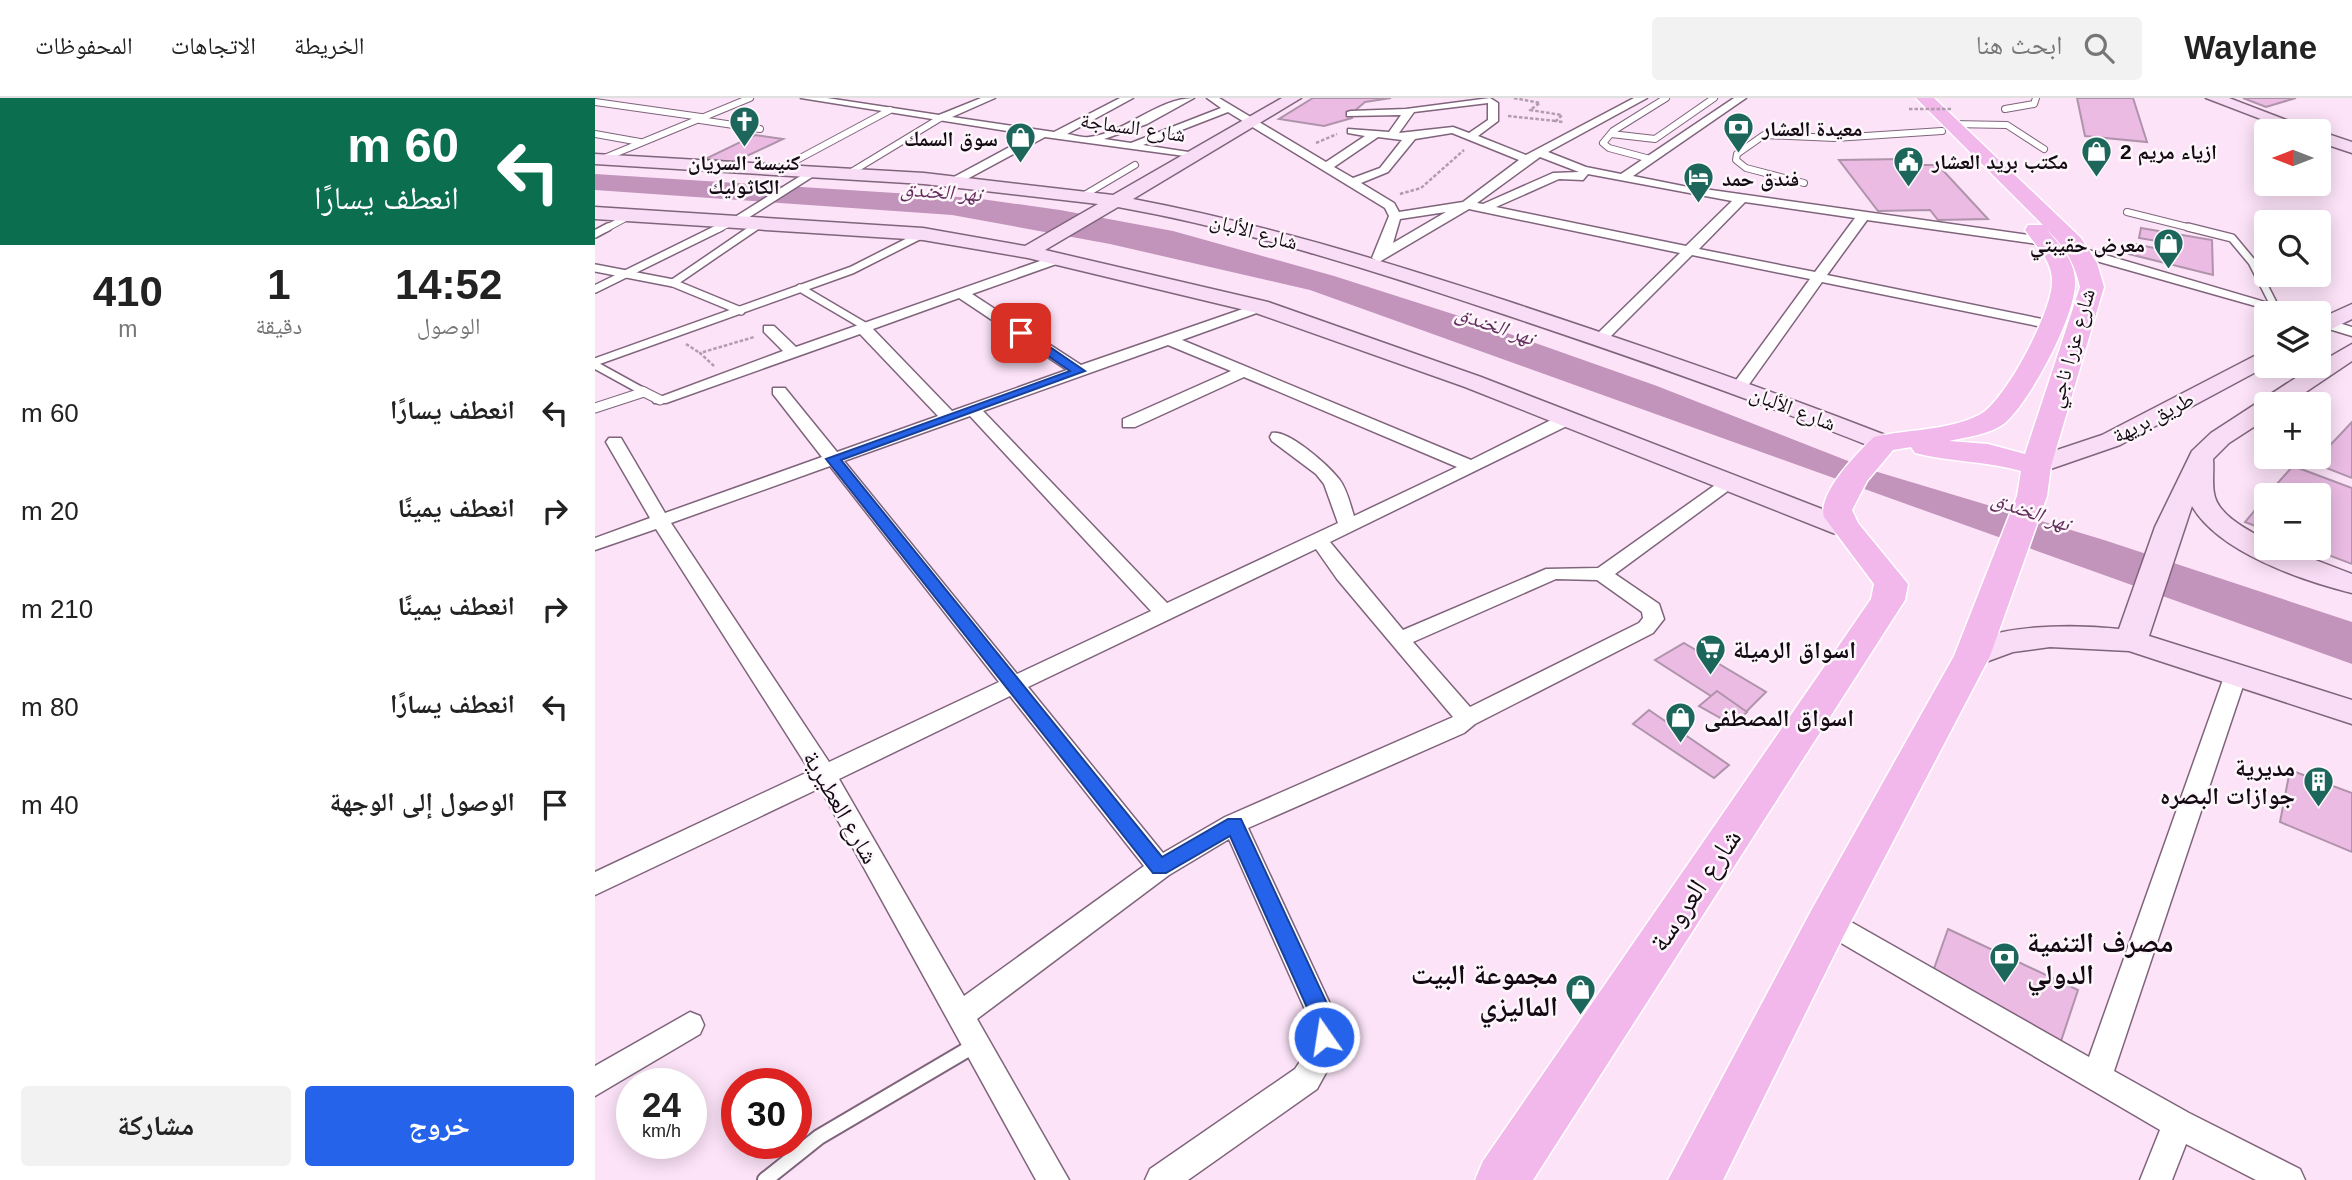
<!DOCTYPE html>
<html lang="ar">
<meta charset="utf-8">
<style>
body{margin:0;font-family:Helvetica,"Noto Naskh Arabic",sans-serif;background:#f2f2f2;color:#222;direction:rtl;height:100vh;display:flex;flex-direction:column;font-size:26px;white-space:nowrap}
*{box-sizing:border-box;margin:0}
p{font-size:23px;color:#767676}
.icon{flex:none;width:38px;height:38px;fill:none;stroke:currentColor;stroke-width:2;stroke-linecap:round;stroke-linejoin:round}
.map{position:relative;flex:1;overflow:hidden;direction:ltr}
.side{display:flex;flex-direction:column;background:#fff;width:595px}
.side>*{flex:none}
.hud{background:#0b6e4f;color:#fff;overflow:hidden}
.needle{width:46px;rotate:270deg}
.controls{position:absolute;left:1659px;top:21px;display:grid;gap:14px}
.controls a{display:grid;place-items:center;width:77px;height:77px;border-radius:7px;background:#fff;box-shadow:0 4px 18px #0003;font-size:35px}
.speed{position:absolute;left:21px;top:970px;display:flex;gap:14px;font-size:35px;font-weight:700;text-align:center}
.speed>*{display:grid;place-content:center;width:91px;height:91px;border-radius:50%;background:#fff;box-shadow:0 4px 18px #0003;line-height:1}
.speed small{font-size:18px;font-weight:400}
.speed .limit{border:10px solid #d22;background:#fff;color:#111}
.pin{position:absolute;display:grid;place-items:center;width:60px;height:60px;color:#fff;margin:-30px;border-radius:14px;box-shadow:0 4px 10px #0006}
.me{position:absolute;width:77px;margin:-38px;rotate:347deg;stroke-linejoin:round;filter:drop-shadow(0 0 5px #0008)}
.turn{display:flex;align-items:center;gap:24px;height:147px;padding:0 21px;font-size:32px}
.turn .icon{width:91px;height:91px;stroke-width:2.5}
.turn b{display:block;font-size:49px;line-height:60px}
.eta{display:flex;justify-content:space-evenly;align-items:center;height:119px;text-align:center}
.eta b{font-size:42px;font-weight:700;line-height:49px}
.action{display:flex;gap:14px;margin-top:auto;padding:14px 21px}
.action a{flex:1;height:80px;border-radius:7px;background:#2563eb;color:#fff;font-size:28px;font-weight:700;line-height:80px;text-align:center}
.action a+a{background:#f2f2f2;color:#222}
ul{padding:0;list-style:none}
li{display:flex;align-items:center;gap:21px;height:98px;padding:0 21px}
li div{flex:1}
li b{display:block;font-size:26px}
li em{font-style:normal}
header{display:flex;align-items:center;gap:42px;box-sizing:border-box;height:98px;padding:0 35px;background:#fff;border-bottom:2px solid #e0e0e0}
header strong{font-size:33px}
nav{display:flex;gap:38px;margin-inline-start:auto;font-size:24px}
.search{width:490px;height:63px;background:#f2f2f2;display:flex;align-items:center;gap:18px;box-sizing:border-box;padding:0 24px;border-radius:7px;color:#767676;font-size:26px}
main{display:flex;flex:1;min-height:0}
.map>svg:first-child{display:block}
</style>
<header>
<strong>Waylane</strong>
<div class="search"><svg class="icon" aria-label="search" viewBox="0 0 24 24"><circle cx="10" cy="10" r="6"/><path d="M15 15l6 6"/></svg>ابحث هنا</div>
<nav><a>الخريطة</a><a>الاتجاهات</a><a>المحفوظات</a></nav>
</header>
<main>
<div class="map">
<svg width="1757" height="1082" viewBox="0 0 1757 1082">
<rect width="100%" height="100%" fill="#fce3f8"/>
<polygon fill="#c294bb" points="0,76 379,100 465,112 578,133 739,178 861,217 1062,288 1276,372 1509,442 1757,524 1757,566 715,192 515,146 357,117 0,92"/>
<g fill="#ebbbe3" stroke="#af93ab" stroke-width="2">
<polygon points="718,0 796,0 770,4 756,16 757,20 729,28 684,21"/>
<polygon points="1482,0 1538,0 1552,44 1490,38"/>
<polygon points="1648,0 1701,0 1671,9"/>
<polygon points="160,37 188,41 139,64 110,61"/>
<polygon points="1309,61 1314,67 1343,67 1393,121 1343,122 1335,112 1283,113 1244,62"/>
<polygon points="1546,130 1617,142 1618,177 1534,156 1540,146 1584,155 1585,147 1544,140"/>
<polygon points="1757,324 1757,380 1716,364 1724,359"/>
<polygon points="1698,368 1757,390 1757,466 1715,450 1724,450 1724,397 1672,397"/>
<polygon points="1671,399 1671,432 1650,424"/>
<polygon points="1089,545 1171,594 1147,618 1060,562"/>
<polygon points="1122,593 1152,614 1138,627 1104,608"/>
<polygon points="1054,612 1134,667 1119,680 1038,626"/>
<polygon points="1695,672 1757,695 1757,754 1685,724"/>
<polygon points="1353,831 1483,892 1465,946 1335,882"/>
</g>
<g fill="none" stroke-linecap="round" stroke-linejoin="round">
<defs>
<g id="lane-far3">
<polyline points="0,4 106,19"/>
<polyline points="1410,11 1439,6 1441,0"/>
<polyline points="105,22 165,31"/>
<polyline points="1356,26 1412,27 1449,51"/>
<polyline points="0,36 45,44"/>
<polyline points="1016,36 1060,41 1119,0"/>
<polyline points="7,61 155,0"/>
<polyline points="1055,61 1014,50 1008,45 1018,33 1071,0"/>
<polyline points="183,72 295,12"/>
<polyline points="253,76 347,19"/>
<polyline points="1209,85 1151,70 1141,62 1142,56 1169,37 1240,40 1347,33"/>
<polyline points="486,99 540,67"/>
<polyline points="1532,114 1600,131"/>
<polyline points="10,131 36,117"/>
<polyline points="123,131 135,125"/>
<polyline points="157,131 163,127"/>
</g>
<g id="lane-far2">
<polyline points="1593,129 1637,140 1657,164 1680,209"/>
<polyline points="0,136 13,129"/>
<polyline points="0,170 78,185"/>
<polyline points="205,190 273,230"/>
<polyline points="0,191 126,129"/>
<polyline points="146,213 78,185 160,129"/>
<polyline points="0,264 257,172 328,136"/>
<polyline points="0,267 49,294"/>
</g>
<g id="lane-far1">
<polyline points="47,293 49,294"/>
<polyline points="0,310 49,294 65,302"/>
</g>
<polyline id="lane" points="170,1082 224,1039 382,946"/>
<g id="street">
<path d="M206 0H232L344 17 386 0H400L357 19 459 34 525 0H538L472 36C479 37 488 40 494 39 530 35 563 0 599 0L552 26 509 41 536 45 626 10 612 0H624L731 64 770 38 753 35V31L794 34 806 17 752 18V14L756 13 811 11 895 0 903 5V23L883 38 931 57 1039 0H1052L953 54 991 69 1026 76 1139 0H1151L1038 78 1088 88 1455 140 1457 143 1450 147 1272 122 1232 177 1457 223 1464 227 1457 231 1227 184 1150 292 1144 294 1136 289 1215 181 1097 157 1011 243H1001V237L1085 155 874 111 784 164 777 160 794 118 790 110 633 14 548 47 600 55 606 58 604 60 450 39 361 87 357 86V80L437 37ZM893 5V22L874 35 858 29 804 35 819 14ZM857 35 924 62 868 104 804 114 799 105 766 85 793 74 820 41ZM783 39 807 42 785 70 758 80 739 69ZM945 59 984 74 958 75 888 106 882 105ZM993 76 1137 103 1091 148 901 109 964 81 988 82ZM1150 104 1260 120 1220 174 1104 151ZM851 114 798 145 805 121Z"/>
<polygon points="215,72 225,74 142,127 132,124"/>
<polygon points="1480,151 1490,151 1707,215 1685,215 1480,157"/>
<path d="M462 157 467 158V164L377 196 486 267 665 205 670 206V212L587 242 876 362 966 317H978V325L735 444 808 532 951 471 1003 470 1130 380H1142L1145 384 1020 476 1064 506 1069 521 1058 535 880 626 869 635 653 730 744 925 743 953 722 991 593 1082H550L555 1071 700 971 714 950 716 925 634 741 574 777 382 921 474 1082H441L225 690 0 797V774L215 673 61 431 0 452V440L55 420 11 344 14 340H26L70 415 227 359 178 296V290H190L242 354 343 318 265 236 71 305H59L57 302 188 253 169 234V228H179L201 249ZM364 200 472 272 357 313 278 231ZM573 247 636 273 528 321V329H540L649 279 862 369 759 418C755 406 752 391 744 381 734 368 693 331 677 335L675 339 677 343 721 376 729 386 743 425 572 505 388 313ZM375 318 556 513 422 576 249 363ZM235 368 404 584 234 664 76 425ZM721 451 742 481 858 619 630 719 568 755 433 589ZM961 481 1002 482 1047 514 1048 520 1044 525 875 609 818 544ZM415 598 549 768 369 898 244 681Z"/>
<polygon points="1724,219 1757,229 1757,238 1724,228"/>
<polygon points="1641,568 1649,571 1652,576 1519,973 1594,1015 1705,1071 1710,1082 1661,1082 1591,1046 1577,1082 1545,1082 1565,1032 1224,832 1220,824 1224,816 1233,813 1242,816 1494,959 1630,576 1633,571"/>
<polygon points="95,914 105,918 109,927 105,936 0,998 0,968"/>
</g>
<g id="secondary">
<path d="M687 0H706L538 101C665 125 789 163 912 203 1042 246 1171 290 1298 340L1302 345 1298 350H1280C1154 300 1025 255 896 212 774 171 651 132 523 109L450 152 673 204 886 279 1258 423 1262 429 1258 435 1248 437 1238 435 870 289 658 214 433 160 328 142 0 121V109L328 130 430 148 503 106 329 86 0 66V56L329 75 518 97Z"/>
<polygon points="1611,0 1634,0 1720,33 1697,33"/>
<polygon points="1723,33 1724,33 1757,44 1757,55 1724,44"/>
<polygon points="1757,206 1757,221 1724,237 1724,221"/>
<path d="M1757 246V263L1693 306H1671V321L1634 345 1618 361C1619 372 1617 384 1619 395 1622 417 1653 432 1671 442V450H1689L1757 476V495C1708 483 1623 454 1597 408L1554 538 1757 602V626L1534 553 1455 549 1418 554 1377 569 1366 566 1361 558C1382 523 1488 527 1524 531L1560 429 1597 353 1616 335 1719 268H1724V265Z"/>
<polygon points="1671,252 1672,268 1525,347 1441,376 1432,374 1428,368 1432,362 1507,337"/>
</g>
<path id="primary" d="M1321 0H1339L1486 140 1502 165 1509 189 1456 368 1452 398 1395 558 1249 837 1128 1082H1073L1217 811 1359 558 1422 398 1426 373C1391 363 1355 364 1320 355L1316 349 1298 352 1272 383 1257 412 1263 425 1313 486 1310 502 938 1082H880L888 1063 1276 501 1279 486 1229 419C1222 396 1262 355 1279 339 1313 331 1352 333 1384 317 1410 304 1458 212 1457 183 1457 162 1441 148 1430 132L1433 127H1448ZM1452 132C1471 150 1479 164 1485 189L1430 356 1393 346 1354 343C1372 339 1396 336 1410 325 1435 303 1482 216 1480 183 1480 163 1464 146 1452 132Z"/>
</defs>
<use href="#lane-far3" stroke="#7f647b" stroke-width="8"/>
<use href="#lane-far2" stroke="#7f647b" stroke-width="10"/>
<use href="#lane-far1" stroke="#7f647b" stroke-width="11"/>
<use href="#lane" stroke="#7f647b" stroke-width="18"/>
<use href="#street" stroke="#7f647b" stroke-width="3"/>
<use href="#secondary" stroke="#7f647b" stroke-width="3"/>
<use href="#primary" stroke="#fff" stroke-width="3"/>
<g stroke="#b19dae" stroke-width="2.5" stroke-dasharray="3.5 2" stroke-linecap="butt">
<polyline points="919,0 945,5 935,12 967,17 961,23 968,24"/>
<polyline points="913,18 961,23"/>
<polyline points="721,45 742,36"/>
<polyline points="805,96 826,90 869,52"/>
<polyline points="91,246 105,255"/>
<polyline points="119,268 105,255 159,239"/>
</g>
<use href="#lane-far3" stroke="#fff" stroke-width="6"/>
<use href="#lane-far2" stroke="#fff" stroke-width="7"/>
<use href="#lane-far1" stroke="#fff" stroke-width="9"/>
<use href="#lane" stroke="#fff" stroke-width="14"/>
<use href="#street" fill="#fff" fill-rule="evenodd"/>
<use href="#secondary" fill="#f9dcf5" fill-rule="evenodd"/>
<use href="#primary" fill="#f2b8eb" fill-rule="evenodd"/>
<polyline stroke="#b19dae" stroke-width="2.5" stroke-dasharray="3.5 2" stroke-linecap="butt" points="1314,11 1358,11"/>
</g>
<polygon fill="#2563eb" stroke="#184099" stroke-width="2" points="422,232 430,232 490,273 246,362 567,759 633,721 646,721 741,925 737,946 729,949 722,946 718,939 719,925 635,738 571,775 558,775 231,361 475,273 422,237"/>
<defs>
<symbol id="church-pin" viewBox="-11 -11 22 30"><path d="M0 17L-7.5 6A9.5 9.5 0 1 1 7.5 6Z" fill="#1d665c" stroke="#fdf7fc"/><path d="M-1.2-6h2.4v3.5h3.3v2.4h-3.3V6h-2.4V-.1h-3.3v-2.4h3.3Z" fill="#fff"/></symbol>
<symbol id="bank-pin" viewBox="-11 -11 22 30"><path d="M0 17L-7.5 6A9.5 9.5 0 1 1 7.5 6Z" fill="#1d665c" stroke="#fdf7fc"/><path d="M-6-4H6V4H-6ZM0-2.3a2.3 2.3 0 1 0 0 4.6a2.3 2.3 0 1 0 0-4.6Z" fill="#fff"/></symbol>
<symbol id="shop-pin" viewBox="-11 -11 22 30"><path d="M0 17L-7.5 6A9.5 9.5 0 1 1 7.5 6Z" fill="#1d665c" stroke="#fdf7fc"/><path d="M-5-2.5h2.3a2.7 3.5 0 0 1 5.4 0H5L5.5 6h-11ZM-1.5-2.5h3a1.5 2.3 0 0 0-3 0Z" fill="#fff"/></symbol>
<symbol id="civic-pin" viewBox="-11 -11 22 30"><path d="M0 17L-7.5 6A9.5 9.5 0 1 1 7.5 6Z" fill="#1d665c" stroke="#fdf7fc"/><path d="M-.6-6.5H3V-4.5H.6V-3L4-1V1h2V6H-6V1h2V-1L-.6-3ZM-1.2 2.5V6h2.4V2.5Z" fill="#fff"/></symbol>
<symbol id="hotel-pin" viewBox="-11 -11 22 30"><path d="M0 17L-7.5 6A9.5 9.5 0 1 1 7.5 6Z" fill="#1d665c" stroke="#fdf7fc"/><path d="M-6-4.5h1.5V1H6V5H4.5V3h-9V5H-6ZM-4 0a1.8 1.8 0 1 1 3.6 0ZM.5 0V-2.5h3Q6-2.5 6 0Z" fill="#fff"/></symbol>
<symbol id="supermarket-pin" viewBox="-11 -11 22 30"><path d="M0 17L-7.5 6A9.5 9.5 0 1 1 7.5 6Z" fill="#1d665c" stroke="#fdf7fc"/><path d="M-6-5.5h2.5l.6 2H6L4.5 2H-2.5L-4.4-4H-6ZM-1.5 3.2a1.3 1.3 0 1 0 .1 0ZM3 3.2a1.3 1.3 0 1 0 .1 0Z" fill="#fff"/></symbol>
<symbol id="building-pin" viewBox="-11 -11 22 30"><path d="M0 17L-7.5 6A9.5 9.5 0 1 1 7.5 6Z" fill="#1d665c" stroke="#fdf7fc"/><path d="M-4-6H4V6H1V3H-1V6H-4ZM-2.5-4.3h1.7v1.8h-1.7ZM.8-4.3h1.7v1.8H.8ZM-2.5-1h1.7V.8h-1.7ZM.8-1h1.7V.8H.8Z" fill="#fff"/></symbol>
</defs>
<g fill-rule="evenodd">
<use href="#church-pin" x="132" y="6" width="35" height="47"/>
<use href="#bank-pin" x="1126" y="12" width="35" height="47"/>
<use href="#shop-pin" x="408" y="22" width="35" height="47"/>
<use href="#shop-pin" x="1484" y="36" width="35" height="47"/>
<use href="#civic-pin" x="1296" y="46" width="35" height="47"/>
<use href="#hotel-pin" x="1086" y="62" width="35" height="47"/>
<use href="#shop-pin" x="1556" y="128" width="35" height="47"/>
<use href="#supermarket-pin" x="1098" y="534" width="35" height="47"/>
<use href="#shop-pin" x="1068" y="602" width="35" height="47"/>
<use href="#building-pin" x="1706" y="666" width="35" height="47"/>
<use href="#bank-pin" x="1392" y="842" width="35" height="47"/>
<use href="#shop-pin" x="968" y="874" width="35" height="47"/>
</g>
<g text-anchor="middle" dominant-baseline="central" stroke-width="5" stroke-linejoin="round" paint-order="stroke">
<g font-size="21" fill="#140a13" stroke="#fdf7fc">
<text transform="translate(538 29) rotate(8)">شارع السماجة</text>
<text transform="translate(659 133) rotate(15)">شارع الألبان</text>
<text transform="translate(1476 250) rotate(-74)">شارع عزرا ناجي</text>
<text transform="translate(1198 310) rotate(21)">شارع الألبان</text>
<text transform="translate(1558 319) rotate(-27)">طريق بريهة</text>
</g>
<g font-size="21" font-weight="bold" fill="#140a13" stroke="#fdf7fc" text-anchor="start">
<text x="1167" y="30">معيدة العشار</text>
<text x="403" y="40" text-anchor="end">سوق السمك</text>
<text x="1525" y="53">ازياء مريم 2</text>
<text x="1337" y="63">مكتب بريد العشار</text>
<text x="149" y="64" text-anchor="middle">كنيسة السريان<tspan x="149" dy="24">الكاثوليك</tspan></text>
<text x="1127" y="80">فندق حمد</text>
<text x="1550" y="146" text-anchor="end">معرض حقيبتي</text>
</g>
<g font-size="21" font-style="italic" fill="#632b5c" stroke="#fdf7fc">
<text transform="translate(346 93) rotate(4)">نهر الخندق</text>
<text transform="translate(900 227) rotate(19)">نهر الخندق</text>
<text transform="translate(1436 413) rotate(19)">نهر الخندق</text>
</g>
<g font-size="24" font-weight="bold" fill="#140a13" stroke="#fdf7fc" text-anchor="start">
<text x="1138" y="551">اسواق الرميلة</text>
<text x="1109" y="619">اسواق المصطفى</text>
<text x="1700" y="669" text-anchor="end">مديرية<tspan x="1700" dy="28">جوازات البصره</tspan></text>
</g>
<g font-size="24" fill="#140a13" stroke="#fdf7fc">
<text transform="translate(246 709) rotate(60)">شارع العطيرية</text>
</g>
<g font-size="28" fill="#140a13" stroke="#fdf7fc">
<text transform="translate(1100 792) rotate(-56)">شارع العروسة</text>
</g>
<g font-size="28" font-weight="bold" fill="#140a13" stroke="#fdf7fc" text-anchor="start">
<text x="1432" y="844">مصرف التنمية<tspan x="1432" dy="32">الدولي</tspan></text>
<text x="963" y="876" text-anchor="end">مجموعة البيت<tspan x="963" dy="32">الماليزي</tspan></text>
</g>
</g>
</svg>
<div class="controls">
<a><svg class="needle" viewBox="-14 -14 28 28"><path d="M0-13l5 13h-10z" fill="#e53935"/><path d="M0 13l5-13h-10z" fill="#767676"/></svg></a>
<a><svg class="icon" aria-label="search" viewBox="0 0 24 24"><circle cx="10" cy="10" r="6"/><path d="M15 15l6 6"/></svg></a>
<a><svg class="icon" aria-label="layers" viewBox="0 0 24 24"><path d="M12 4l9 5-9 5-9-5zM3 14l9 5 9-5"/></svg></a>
<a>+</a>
<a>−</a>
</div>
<div class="speed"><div>24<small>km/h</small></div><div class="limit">30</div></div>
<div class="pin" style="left:426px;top:235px;background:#d93025"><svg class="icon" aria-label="arrive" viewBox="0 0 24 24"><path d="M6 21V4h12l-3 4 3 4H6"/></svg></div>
<svg class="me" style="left:729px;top:939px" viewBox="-20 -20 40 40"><circle r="17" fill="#2563eb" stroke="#fff" stroke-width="3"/><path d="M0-11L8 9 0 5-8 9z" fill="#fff"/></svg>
</div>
<section class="side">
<div class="hud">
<div class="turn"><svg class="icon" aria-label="left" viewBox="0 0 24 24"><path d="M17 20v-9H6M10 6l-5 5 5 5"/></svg><div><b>60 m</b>انعطف يسارًا</div></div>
</div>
<div class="eta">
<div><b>14:52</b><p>الوصول</p></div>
<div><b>1</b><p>دقيقة</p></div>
<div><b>410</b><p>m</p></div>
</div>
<ul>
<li><svg class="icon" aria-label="left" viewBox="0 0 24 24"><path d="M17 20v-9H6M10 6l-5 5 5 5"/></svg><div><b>انعطف يسارًا</b></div><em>60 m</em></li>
<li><svg class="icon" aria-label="right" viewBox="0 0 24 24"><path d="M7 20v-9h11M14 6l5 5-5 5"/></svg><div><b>انعطف يمينًا</b></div><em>20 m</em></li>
<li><svg class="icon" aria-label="right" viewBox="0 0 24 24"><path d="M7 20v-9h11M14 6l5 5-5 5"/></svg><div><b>انعطف يمينًا</b></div><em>210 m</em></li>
<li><svg class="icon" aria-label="left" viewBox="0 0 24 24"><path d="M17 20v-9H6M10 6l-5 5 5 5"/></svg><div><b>انعطف يسارًا</b></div><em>80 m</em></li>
<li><svg class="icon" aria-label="arrive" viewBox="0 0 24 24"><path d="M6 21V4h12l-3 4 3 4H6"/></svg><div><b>الوصول إلى الوجهة</b></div><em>40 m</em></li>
</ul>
<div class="action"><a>خروج</a><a>مشاركة</a></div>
</section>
</main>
